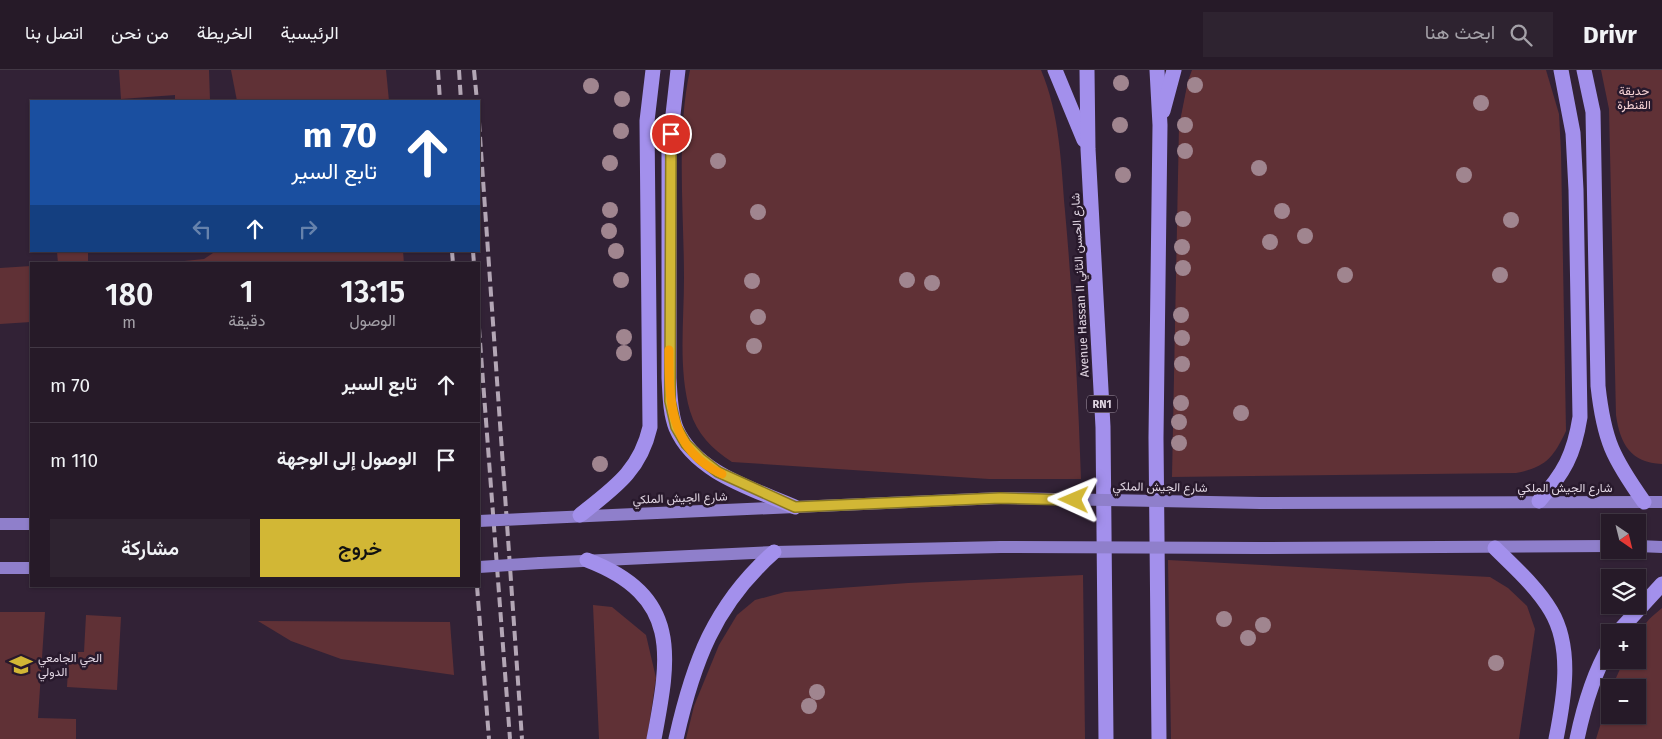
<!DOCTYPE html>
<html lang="ar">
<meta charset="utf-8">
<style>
body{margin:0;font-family:"Fira Sans",Vazirmatn,sans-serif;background:#2e2330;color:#f1f3f6;direction:rtl;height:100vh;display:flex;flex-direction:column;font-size:19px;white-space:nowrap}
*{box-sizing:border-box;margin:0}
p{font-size:16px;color:#a4a1a8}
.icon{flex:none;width:28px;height:28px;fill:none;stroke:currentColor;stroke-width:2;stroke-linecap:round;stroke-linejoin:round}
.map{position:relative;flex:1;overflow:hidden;direction:ltr}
.panel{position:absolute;left:30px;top:192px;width:450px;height:325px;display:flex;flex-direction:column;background:#261a28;border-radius:0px;box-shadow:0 1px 4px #0004,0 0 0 1px #423845;direction:rtl}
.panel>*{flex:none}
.banner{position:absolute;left:30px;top:30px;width:450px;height:152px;border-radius:0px;box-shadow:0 1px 4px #0004,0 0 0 1px #423845;direction:rtl;background:#1a4fa0;color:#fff;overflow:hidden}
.needle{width:32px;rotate:145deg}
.tools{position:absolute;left:1601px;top:444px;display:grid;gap:10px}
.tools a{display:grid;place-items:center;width:45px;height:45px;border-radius:0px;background:#261a28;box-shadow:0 1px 4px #0004,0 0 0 1px #423845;font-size:25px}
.pin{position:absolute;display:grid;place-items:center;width:42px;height:42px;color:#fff;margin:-21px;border:2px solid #fff;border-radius:50%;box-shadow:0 1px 5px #0007}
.me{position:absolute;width:55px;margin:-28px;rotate:271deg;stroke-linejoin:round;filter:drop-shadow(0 0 4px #0008)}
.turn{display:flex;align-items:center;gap:18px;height:105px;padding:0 20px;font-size:22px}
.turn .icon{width:65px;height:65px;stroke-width:2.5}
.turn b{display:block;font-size:35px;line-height:42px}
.lanes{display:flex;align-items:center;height:48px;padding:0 20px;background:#0003;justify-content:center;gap:25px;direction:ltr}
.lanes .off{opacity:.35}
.eta{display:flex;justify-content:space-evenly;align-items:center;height:85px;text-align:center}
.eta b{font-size:30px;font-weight:600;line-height:35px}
.button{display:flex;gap:10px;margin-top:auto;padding:10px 20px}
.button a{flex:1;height:58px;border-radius:0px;background:#d2b735;color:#111;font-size:20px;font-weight:600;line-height:58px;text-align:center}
.button a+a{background:#2e2330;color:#f1f3f6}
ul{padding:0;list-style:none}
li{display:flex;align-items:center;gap:15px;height:75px;padding:0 20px;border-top:1px solid #423845}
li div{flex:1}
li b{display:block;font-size:19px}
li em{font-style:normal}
header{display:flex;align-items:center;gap:30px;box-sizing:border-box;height:70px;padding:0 25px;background:#261a28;border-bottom:1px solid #423845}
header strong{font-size:24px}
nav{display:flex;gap:28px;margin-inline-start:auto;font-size:18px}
.search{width:350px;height:45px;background:#2e2330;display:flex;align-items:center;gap:12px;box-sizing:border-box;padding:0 18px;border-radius:0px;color:#a4a1a8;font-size:19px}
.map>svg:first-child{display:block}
</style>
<header>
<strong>Drivr</strong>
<div class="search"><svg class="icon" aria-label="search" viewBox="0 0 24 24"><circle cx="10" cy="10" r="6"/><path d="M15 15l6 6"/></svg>ابحث هنا</div>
<nav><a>الرئيسية</a><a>الخريطة</a><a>من نحن</a><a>اتصل بنا</a></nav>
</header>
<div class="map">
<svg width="1662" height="669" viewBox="0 0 1662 669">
<rect width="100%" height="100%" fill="#322236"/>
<g fill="#603136">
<polygon points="119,0 209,0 210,31 175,31 175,25 121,29"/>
<polygon points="231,0 386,0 389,31 237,31"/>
<path d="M690 0H1041C1060 45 1061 93 1065 141 1073 230 1078 320 1081 409H989L732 392C712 379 697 364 690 341 678 299 684 251 684 208 684 143 676 63 690 0Z"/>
<path d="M1192 0H1546L1559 44 1561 82 1566 361C1553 388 1546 397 1516 403L1172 407 1179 56 1188 11Z"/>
<path d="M1601 0H1662V394C1631 393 1620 374 1616 345L1609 39Z"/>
<polygon points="57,181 103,181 88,182 88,194 58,194"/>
<polygon points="216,181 403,181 404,194 154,194 204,189"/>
<polygon points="31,196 31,252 0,254 0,198"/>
<polygon points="1168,490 1490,507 1508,518 1527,536 1535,559 1519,669 1171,669"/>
<polygon points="1083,505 1085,669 686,669 694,636 719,575 737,545 755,530 785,522 908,513"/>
<polygon points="593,535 612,537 646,565 656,608 647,669 599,669"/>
<path d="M1662 538V669H1596L1610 624V645H1638V618L1612 617 1624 590H1638C1638 561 1639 557 1662 538Z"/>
<polygon points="0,542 45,542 38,648 76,649 76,669 0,669"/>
<polygon points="86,545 121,547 117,620 67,617 69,582 84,582"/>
<polygon points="258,551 450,552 454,605 341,589 291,571"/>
</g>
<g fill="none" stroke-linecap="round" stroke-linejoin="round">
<g stroke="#8f7fcb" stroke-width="12">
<polyline points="1261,433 1662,432"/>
<polyline points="544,448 1000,428"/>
<polyline points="0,454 31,454"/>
<polyline points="1638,476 1662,477"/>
<polyline points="1259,478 1610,476"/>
<polyline points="540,493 774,482 1001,477"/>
<polyline points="0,498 31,498"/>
</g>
<g stroke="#a390ec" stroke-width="15">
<path d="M678 0 669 80V308C670 324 670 343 676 358 695 403 754 419 795 437"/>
<polyline points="1055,0 1084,70"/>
<polyline points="1087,0 1088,79 1103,357 1106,669"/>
<polyline points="1157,0 1160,55 1156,368 1159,669"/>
<path d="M1584 0 1593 42 1598 316C1604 371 1613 388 1644 432"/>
<polyline points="1163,41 1174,0"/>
<path d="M1539 431C1564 403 1574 385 1580 347L1576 120 1573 63 1561 0"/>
<path d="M580 445C614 418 640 401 650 357L647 51 653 0"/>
<path d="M1495 478C1514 497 1537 517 1551 541 1573 578 1564 629 1556 669"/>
<path d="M587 490C681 526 670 585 654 669"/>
<polyline points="1618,562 1662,514"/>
<path d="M676 669C693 593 714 535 774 482"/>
<path d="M1577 669C1584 636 1593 604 1610 576"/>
</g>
<g stroke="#b3a6b5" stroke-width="4" stroke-dasharray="10 5" stroke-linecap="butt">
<polyline points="438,0 440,31"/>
<polyline points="459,0 461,31"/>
<polyline points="474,0 477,31"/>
<polyline points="479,52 522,669"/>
<polyline points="452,181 453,194"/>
<polyline points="473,181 474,194"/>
<polyline points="479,258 510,669"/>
<polyline points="477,516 489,669"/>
</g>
<g stroke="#8f7fcb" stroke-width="12">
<polyline points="1000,428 1261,433"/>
<polyline points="479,451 544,448"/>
<polyline points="1001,477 1259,478"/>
<polyline points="479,497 540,493"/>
</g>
</g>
<g fill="#a0858f">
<circle cx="1121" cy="13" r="8"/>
<circle cx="1195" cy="15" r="8"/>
<circle cx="591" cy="16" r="8"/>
<circle cx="622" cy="29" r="8"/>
<circle cx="1481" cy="33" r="8"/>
<circle cx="1120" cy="55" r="8"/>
<circle cx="1185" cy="55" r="8"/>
<circle cx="621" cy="61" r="8"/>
<circle cx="1185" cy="81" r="8"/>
<circle cx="718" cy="91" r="8"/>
<circle cx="610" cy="93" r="8"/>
<circle cx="1259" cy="98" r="8"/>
<circle cx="1123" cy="105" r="8"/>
<circle cx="1464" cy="105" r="8"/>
<circle cx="610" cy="140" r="8"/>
<circle cx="1282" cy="141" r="8"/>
<circle cx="758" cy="142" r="8"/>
<circle cx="1183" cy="149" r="8"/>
<circle cx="1511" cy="150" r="8"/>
<circle cx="609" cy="161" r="8"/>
<circle cx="1305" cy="166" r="8"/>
<circle cx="1270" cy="172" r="8"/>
<circle cx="1182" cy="177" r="8"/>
<circle cx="616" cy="181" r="8"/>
<circle cx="1183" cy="198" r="8"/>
<circle cx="1345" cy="205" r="8"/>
<circle cx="1500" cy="205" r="8"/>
<circle cx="621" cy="210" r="8"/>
<circle cx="907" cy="210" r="8"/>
<circle cx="752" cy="211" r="8"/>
<circle cx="932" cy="213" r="8"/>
<circle cx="1181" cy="245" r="8"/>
<circle cx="758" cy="247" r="8"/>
<circle cx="624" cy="267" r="8"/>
<circle cx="1182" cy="268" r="8"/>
<circle cx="754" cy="276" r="8"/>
<circle cx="624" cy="283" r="8"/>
<circle cx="1182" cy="294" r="8"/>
<circle cx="1181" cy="333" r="8"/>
<circle cx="1241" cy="343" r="8"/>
<circle cx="1179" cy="352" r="8"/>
<circle cx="1179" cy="373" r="8"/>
<circle cx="600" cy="394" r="8"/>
<circle cx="1224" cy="549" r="8"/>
<circle cx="1263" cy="555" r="8"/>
<circle cx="1248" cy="568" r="8"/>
<circle cx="1496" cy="593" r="8"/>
<circle cx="817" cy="622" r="8"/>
<circle cx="809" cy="636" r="8"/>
</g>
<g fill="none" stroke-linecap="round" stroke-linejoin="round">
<defs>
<polyline id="route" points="671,64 670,331 676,357 686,374 700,388 718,402 795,437 1000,428 1074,430"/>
</defs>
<use href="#route" stroke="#872" stroke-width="12"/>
<use href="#route" stroke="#d2b735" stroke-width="9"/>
<path stroke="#f59e0b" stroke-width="9" d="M669 280C669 330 669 380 722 404"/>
</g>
<defs>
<symbol id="university-bare" viewBox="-9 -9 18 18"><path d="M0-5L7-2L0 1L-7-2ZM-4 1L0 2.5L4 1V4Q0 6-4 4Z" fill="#d2b735" stroke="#28192c" stroke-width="2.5" paint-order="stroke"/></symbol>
</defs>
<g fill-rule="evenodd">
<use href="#university-bare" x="5" y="579" width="32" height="32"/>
</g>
<g text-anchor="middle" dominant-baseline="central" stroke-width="5" stroke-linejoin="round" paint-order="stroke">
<rect fill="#28192c" stroke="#aa9dac" stroke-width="1" x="1087" y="325.5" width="30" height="17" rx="4"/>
<g font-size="11" font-weight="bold" fill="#e1d6e3">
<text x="1102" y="334">RN1</text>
</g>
<g font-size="12" fill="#fad6d8" stroke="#28192c">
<text x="1634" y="21">حديقة<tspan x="1634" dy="14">القنطرة</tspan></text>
</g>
<g font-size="12" fill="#e1d6e3" stroke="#28192c">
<text transform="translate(1080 215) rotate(-93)">Avenue Hassan II شارع الحسن الثاني</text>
<text transform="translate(1160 417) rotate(1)">شارع الجيش الملكي</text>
<text x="1565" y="418">شارع الجيش الملكي</text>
<text transform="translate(680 428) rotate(-2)">شارع الجيش الملكي</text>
</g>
<g font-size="12" fill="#e1d6e3" stroke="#28192c" text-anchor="start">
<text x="38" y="588">الحي الجامعي<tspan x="38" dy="14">الدولي</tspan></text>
</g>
</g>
</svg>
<div class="tools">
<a><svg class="needle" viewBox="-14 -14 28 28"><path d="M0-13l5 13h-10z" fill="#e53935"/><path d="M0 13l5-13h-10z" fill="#a4a1a8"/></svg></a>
<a><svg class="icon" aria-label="layers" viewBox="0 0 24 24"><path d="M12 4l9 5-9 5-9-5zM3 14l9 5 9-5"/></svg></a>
<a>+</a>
<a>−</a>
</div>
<div class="pin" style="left:671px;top:64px;background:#d93025"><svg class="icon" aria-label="arrive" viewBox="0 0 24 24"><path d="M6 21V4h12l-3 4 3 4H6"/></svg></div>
<svg class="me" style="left:1074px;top:430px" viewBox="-20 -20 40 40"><path d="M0-17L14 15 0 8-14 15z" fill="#d2b735" stroke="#fff" stroke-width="4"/></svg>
<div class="banner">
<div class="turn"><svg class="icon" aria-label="ahead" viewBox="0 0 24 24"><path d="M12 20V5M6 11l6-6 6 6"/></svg><div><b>70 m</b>تابع السير</div></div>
<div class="lanes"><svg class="icon off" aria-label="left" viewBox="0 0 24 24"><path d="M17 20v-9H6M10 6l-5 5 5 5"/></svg><svg class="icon" aria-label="ahead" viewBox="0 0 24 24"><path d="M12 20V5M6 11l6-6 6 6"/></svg><svg class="icon off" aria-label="right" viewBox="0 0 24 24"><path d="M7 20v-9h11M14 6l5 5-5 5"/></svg></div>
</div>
<section class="panel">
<div class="eta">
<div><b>13:15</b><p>الوصول</p></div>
<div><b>1</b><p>دقيقة</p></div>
<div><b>180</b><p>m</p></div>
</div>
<ul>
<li><svg class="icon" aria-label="ahead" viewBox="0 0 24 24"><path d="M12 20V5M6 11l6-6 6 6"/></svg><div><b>تابع السير</b></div><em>70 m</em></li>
<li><svg class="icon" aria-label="arrive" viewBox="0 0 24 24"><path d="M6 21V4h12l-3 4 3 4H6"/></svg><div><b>الوصول إلى الوجهة</b></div><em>110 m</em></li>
</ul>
<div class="button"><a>خروج</a><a>مشاركة</a></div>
</section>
</div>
